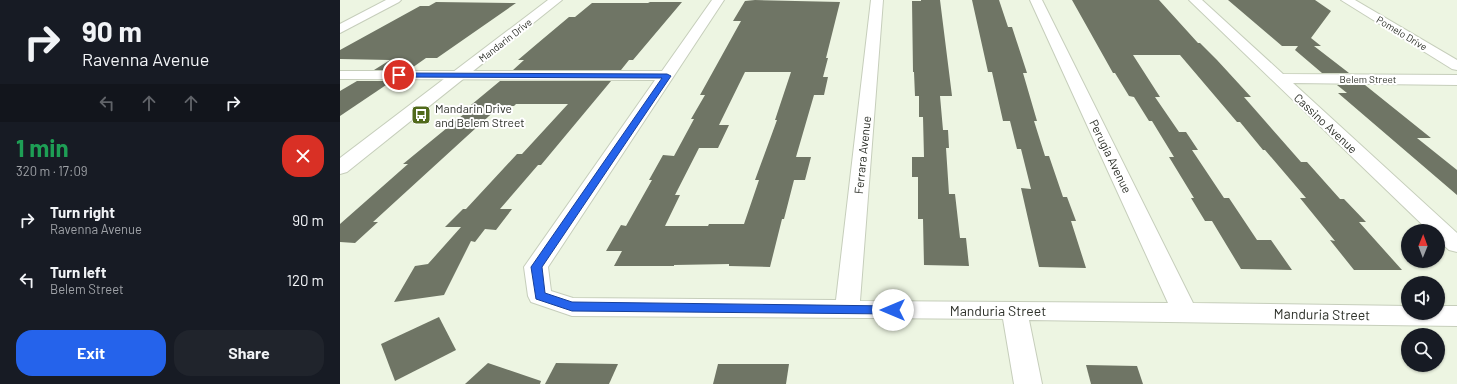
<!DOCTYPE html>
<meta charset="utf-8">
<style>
body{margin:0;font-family:Barlow,sans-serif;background:#20242c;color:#f1f3f6;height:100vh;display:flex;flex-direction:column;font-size:15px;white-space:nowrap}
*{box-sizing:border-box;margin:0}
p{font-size:13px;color:#9ea1a6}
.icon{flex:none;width:22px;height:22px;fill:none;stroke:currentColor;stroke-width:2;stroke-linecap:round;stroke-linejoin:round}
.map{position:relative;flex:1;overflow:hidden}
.side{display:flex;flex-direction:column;background:#171b24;width:340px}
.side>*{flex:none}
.hud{background:#171b24;color:#f1f3f6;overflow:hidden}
.needle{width:26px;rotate:1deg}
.buttons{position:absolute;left:1061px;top:224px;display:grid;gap:8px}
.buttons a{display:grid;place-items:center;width:44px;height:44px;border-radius:50%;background:#171b24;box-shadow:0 1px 3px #0004;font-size:20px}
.pin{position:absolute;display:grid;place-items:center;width:34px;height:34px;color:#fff;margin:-17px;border:2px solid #fff;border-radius:50%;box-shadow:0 1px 4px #0007}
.me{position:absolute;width:44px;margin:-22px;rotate:270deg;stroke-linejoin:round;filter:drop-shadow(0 0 3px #0008)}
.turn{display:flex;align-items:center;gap:14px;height:84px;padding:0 16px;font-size:18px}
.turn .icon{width:52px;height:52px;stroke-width:2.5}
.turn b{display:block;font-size:28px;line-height:34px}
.lanes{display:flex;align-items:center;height:38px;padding:0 16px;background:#0003;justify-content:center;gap:20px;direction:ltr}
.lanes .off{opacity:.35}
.round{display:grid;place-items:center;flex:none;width:42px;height:42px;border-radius:16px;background:#20242c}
.overview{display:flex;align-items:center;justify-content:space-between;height:68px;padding:0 16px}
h1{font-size:24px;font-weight:700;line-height:30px;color:#1e9e55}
.cta{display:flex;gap:8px;margin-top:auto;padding:8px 16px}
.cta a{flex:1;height:46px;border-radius:16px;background:#2563eb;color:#fff;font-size:16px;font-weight:700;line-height:46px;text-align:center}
.cta a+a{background:#20242c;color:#f1f3f6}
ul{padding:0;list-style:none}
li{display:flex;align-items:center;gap:12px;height:60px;padding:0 16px}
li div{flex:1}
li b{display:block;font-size:15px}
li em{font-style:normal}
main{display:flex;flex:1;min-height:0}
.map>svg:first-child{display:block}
</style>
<main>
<section class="side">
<div class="hud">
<div class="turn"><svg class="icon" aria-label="right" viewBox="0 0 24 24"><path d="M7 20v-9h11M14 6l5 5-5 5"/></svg><div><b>90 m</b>Ravenna Avenue</div></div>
<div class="lanes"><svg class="icon off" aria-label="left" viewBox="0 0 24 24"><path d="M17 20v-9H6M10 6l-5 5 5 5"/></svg><svg class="icon off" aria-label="ahead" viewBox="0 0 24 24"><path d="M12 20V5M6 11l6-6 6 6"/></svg><svg class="icon off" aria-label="ahead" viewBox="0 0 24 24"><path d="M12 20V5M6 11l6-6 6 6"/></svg><svg class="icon" aria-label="right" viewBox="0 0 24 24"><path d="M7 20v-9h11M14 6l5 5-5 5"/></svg></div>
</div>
<div class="overview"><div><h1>1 min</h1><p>320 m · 17:09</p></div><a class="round" style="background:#d93025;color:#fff"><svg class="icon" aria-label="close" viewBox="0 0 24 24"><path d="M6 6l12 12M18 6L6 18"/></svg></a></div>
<ul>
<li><svg class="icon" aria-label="right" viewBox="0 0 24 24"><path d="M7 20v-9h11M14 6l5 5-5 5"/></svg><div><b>Turn right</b><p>Ravenna Avenue</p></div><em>90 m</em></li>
<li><svg class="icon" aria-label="left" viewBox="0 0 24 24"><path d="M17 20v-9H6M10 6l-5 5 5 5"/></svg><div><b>Turn left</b><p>Belem Street</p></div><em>120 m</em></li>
</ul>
<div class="cta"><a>Exit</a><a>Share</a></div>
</section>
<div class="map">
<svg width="1117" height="384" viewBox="0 0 1117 384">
<rect width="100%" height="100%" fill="#edf5e2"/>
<g fill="#6f7565" fill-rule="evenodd">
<path d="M415 0 500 2 486 58H488L483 77H488L484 95H474L456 157H471L465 180H454L444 219H442L430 267 389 266V264L334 265V266H274L282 251H266L281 225 286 226 312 180H309L323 155 334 156 354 119H351L365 95H360L401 21H393L405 1ZM405 72H451L435 120H437L415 180H419L404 224H369L368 226H325L340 195H335L359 148H378L389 125H379Z"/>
<polygon points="581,0 600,0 612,96 600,96 603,130 608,130 609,148 606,148 609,194 615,194 620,238 626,238 629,266 584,265 583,219 578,219 578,177 572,177 572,157 584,157 583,117 579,117 579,96 575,96 574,72 573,72 572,1 581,1"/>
<polygon points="632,0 659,0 668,27 672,27 687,73 683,73 697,121 694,121 705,156 709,156 723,197 727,197 736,221 731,221 746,268 699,267 681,188 691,189 681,149 677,149 670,121 663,121 652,72 648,72"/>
<polygon points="732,0 819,0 858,43 860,43 877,60 911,97 904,97 961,162 967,162 1000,199 1004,199 1026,222 1019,222 1062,270 1014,270 990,240 995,241 960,198 966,198 925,150 923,150 900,122 897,122 840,55 793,55 820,97 815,97 839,132 846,132 858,150 852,150 884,198 889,198 917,240 931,240 952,270 901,269 872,221 865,221 851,198 854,198 829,157 834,157 812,121 809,121 794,97 789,96 775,73 773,73"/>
<polygon points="888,0 975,0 991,11 971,38 981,46 974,46 1009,73 982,73 955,50 958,46 942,46"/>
<polygon points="96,2 176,3 97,58 86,58 69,70 34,70 50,60 0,59 0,50 80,6 89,6"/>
<polygon points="310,2 342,2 293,60 289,60 281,70 173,70 184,60 178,60 198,43 229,17 235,17 252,3 308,3"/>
<polygon points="17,81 52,81 0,116 0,91"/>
<polygon points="160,81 271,81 201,165 198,165 160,209 172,209 156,230 145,229 135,242 131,241 104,295 54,302 75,266 88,264 121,227 105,227 123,209 126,209 177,154 182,154 228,104 176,104 174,106 160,106 33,222 38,222 15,243 0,242 0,224 68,164 63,164 135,105 131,105"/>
<polygon points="997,85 1025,85 1091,138 1077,138 1117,170 1117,195 998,93 1007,93"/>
<polygon points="99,317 116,350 55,381 41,344"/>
<polygon points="148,363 201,381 200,384 125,384"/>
<polygon points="216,363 278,364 269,384 205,384"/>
<polygon points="378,364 449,364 446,384 373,384"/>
<polygon points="746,365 797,366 803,384 751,384"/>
</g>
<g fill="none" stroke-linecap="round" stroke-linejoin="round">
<defs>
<g id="street">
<polygon points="46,0 61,0 59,2 0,33 0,24"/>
<polygon points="372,0 384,0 208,267 211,291 233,298 496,300 531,0 543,0 520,301 828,303 690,0 702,0 853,303 1068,306 1068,313 1098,313 1098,306 1117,306 1117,326 689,320 702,384 674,384 663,319 232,316 191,302 188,296 184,267 315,80 0,79 0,71 322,71"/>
<polygon points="849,0 862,0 943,74 1117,75 1117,85 953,83 1117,233 1117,252 1109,250 1098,240 1098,231 1089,231"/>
<polygon points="1001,0 1015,0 1117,60 1117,70 1112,69"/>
</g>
<polygon id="secondary" points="208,0 222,0 7,172 0,174 0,158"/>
</defs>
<use href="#street" stroke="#c6cebb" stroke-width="2"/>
<use href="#secondary" stroke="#c6cebb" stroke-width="2"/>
<use href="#street" fill="#fff" fill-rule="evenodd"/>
<use href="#secondary" fill="#fff" fill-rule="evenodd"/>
</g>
<polygon fill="#2563eb" stroke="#184099" points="59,73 327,74 331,76 202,267 205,293 232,302 553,306 557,307 558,310 557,313 553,314 232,311 196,299 191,267 322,78 57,77 56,75"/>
<defs>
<symbol id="bus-square" viewBox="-11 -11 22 22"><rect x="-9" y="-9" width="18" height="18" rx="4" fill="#516a1b" stroke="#fff"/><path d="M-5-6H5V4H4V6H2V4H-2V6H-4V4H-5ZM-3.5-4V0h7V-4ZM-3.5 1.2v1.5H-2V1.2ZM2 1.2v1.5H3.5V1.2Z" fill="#fff"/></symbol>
</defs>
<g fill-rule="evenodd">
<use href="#bus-square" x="70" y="104" width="22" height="22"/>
</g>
<g text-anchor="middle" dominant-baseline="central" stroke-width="4" stroke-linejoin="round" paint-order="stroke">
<g font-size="10" fill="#2d3029" stroke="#fff">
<text transform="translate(1062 33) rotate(31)">Pomelo Drive</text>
<text transform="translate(165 40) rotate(-38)">Mandarin Drive</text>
<text x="1028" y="79">Belem Street</text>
</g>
<g font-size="12" fill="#2d3029" stroke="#fff" text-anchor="start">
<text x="95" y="108">Mandarin Drive<tspan x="95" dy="14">and Belem Street</tspan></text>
</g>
<g font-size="12" fill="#2d3029" stroke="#fff">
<text transform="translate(986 123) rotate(43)">Cassino Avenue</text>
<text transform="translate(522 155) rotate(-84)">Ferrara Avenue</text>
<text transform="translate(771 156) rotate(64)">Perugia Avenue</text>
</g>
<g font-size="14" fill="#2d3029" stroke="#fff">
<text x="658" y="310">Manduria Street</text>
<text transform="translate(982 314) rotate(1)">Manduria Street</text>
</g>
</g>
</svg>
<div class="buttons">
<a><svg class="needle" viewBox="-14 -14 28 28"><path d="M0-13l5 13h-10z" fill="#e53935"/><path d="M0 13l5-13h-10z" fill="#9ea1a6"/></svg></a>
<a><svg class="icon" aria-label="sound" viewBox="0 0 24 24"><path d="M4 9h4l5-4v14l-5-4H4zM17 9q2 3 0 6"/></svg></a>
<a><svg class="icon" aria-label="search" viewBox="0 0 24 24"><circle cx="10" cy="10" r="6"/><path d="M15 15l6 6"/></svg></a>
</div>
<div class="pin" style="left:59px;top:75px;background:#d93025"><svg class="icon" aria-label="arrive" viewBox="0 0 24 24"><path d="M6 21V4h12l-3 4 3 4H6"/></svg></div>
<svg class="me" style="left:553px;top:310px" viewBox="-20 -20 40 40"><circle r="19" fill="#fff"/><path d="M0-13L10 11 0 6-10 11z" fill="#2563eb"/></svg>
</div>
</main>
